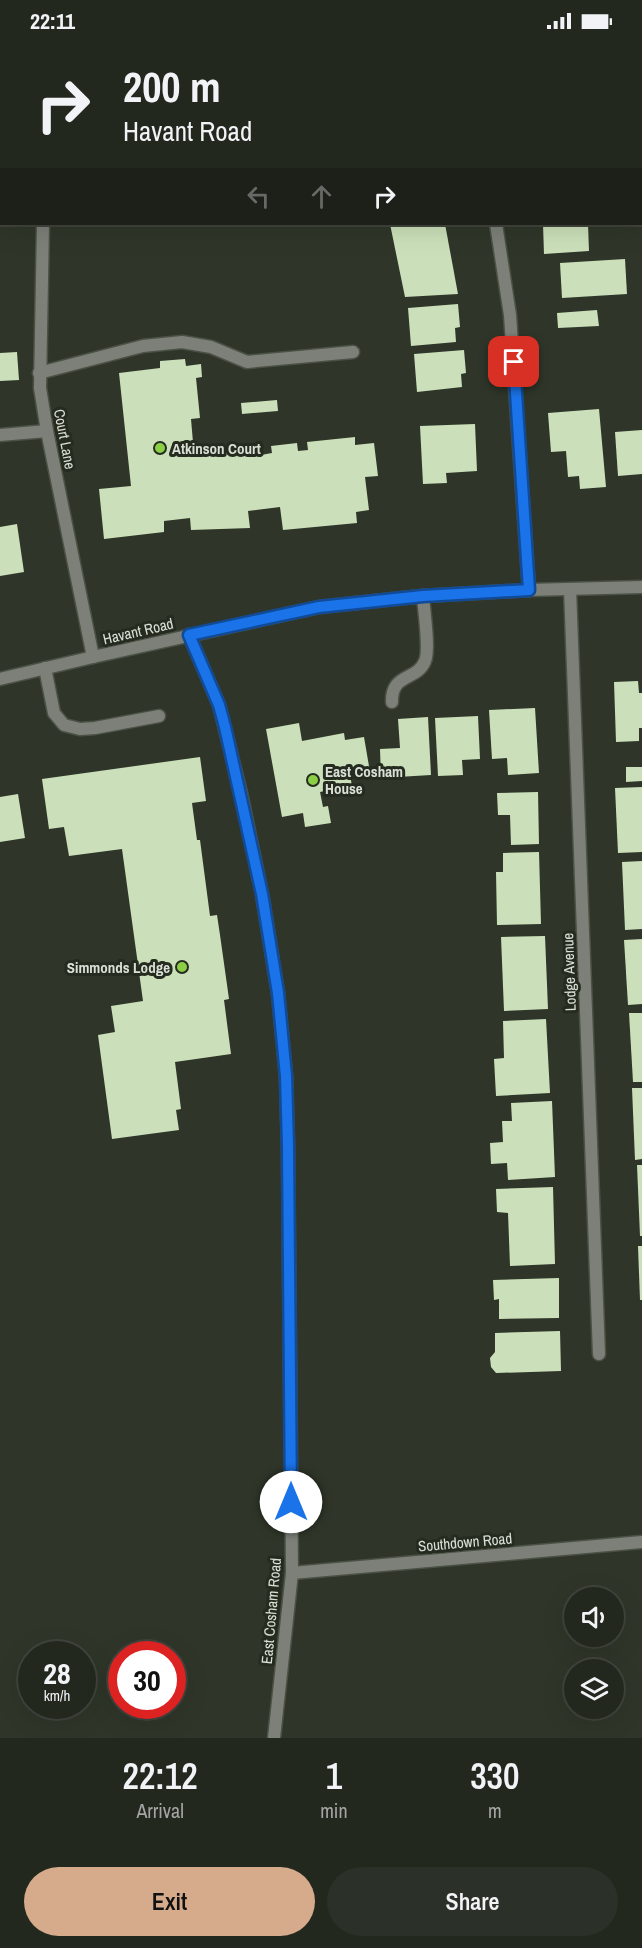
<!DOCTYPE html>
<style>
body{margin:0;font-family:"Archivo Narrow",sans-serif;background:#2b3028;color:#f1f3f6;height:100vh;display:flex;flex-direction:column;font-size:22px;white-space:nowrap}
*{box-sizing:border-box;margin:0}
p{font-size:20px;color:#a3a6a4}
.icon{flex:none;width:33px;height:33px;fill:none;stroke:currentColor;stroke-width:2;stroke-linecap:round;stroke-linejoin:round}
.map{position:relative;height:1696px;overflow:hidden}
.drawer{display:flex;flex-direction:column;background:#23281f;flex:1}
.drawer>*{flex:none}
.banner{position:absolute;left:0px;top:0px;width:642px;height:183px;box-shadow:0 6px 24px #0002,0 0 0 2px #40443d;background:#23281f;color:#f1f3f6;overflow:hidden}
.controls{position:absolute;left:564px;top:1545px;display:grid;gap:12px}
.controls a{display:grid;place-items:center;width:60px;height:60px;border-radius:50%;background:#23281f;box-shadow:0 6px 24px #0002,0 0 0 2px #40443d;font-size:30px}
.speed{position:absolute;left:18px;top:1599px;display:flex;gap:12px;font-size:30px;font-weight:700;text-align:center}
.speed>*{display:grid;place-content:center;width:78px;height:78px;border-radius:50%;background:#23281f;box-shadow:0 6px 24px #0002,0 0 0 2px #40443d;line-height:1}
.speed small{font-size:15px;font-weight:400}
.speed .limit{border:9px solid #d22;background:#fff;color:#111}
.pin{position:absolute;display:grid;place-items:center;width:51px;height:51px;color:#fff;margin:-26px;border-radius:12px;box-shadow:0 3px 9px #0006}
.me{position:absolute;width:66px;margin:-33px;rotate:0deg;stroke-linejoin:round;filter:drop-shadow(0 0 4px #0008)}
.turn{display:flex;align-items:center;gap:21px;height:126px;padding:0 24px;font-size:27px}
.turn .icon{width:78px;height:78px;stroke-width:2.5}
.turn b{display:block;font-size:42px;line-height:51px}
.lanes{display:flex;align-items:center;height:57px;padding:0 24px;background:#0003;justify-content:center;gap:30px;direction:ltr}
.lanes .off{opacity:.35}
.eta{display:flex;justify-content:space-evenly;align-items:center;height:102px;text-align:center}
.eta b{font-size:36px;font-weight:600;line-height:42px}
.primary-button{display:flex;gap:12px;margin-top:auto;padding:12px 24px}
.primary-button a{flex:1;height:69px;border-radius:36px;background:#d6ab8b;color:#111;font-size:24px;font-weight:600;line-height:69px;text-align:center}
.primary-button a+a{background:#2b3028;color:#f1f3f6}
.status{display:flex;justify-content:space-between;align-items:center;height:42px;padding:0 30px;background:#23281f;direction:ltr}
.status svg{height:16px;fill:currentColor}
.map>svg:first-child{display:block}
</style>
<div class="status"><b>22:11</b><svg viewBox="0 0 49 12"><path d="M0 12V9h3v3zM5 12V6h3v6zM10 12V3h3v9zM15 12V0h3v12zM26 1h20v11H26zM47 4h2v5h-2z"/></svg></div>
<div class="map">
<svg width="642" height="1696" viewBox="0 0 642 1696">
<rect width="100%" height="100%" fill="#2f3629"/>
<g fill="#cbe0ba">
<polygon points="390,182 445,182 458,252 405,255"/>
<polygon points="543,182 588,182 589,209 544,212"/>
<polygon points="625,217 627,252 562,256 560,221"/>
<polygon points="458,262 460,285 455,286 456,300 411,304 408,266"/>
<polygon points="597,268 599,284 558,286 557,271"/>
<polygon points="464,308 466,331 461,332 462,345 417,350 414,312"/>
<polygon points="17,310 19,338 0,339 0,311"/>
<polygon points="185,317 186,324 201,322 202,335 196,336 200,376 191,377 194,412 260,405 261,413 272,411 271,404 297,401 298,409 308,408 307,400 355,395 355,403 374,401 378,434 365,435 369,468 356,470 357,481 283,488 280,465 248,469 250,486 191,488 190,476 164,479 164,490 104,497 99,447 131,444 119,331 160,326 160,319"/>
<polygon points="277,358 278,369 242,372 241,361"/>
<polygon points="599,367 606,445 580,447 579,434 568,435 566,409 551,410 548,371"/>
<polygon points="475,382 477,429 446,431 447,441 423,442 420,384"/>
<polygon points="642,388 642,432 618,434 615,390"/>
<polygon points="17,482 24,530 0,534 0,485"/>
<polygon points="638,639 639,651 642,651 642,686 639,686 639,699 616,700 614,640"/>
<polygon points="535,666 539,731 508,733 507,716 492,717 489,668"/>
<polygon points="478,674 480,717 462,718 463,733 438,734 435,676"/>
<polygon points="428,675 431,733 381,736 380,707 400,706 398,677"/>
<polygon points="299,681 302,699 344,691 345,698 364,695 370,730 350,733 352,744 320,750 323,765 328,764 331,781 305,785 303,771 282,775 266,687"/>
<polygon points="200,715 206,759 192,761 197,798 200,798 210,874 217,873 220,893 229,957 224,958 231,1012 175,1020 181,1067 176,1068 179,1088 112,1097 98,993 115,990 111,964 143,959 122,807 69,814 64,785 49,787 42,737"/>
<polygon points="626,725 642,725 642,739 626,740"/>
<polygon points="642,745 642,810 618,811 615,746"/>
<polygon points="538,750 539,802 511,803 510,773 498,773 497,751"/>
<polygon points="18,752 25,796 0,800 0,755"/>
<polygon points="539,810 541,882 497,883 496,830 503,830 503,811"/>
<polygon points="642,819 642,887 625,888 622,820"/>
<polygon points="545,894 548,967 504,969 501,895"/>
<polygon points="642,897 642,962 628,963 624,898"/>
<polygon points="629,971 642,971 642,1040 633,1040"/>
<polygon points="546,977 550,1051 496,1054 494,1017 504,1016 503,979"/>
<polygon points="632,1046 642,1046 642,1117 635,1118"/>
<polygon points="552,1059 555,1135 508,1138 507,1121 491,1122 490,1101 503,1100 502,1079 512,1079 511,1061"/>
<polygon points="637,1123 642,1123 642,1194 640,1194"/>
<polygon points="553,1145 555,1222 510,1224 508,1171 497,1170 496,1147"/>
<polygon points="638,1204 642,1204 642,1258 640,1258"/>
<polygon points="559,1236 559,1276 499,1277 499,1257 494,1258 493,1238"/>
<polygon points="560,1289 561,1329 496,1331 491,1325 490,1316 495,1310 495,1291"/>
</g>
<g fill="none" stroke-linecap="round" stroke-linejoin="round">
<defs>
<g id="service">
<polyline points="39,331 143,304 182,300 211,305 247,320 353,310"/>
<polyline points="45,626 54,671 64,683 80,687 95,686 159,674"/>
<path d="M392 660C391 631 417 639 425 619 430 608 424 569 423 554"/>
</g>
<g id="minor">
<polyline points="465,0 465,2"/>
<polyline points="49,2 50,0"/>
<polyline points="0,118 2,118"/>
<polyline points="43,182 40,346 47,389 93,615"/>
<polyline points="496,182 510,273 529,548"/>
<polyline points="0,393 47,389"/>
<polyline points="570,547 599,1312"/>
<polyline points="189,593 219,663 241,751 262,852 278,951 286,1034 288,1105 292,1531 274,1696"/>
<polyline points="292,1531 642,1500"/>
</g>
<polyline id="tertiary" points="0,637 93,615 319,565 423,554 529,548 642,545"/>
</defs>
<use href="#service" stroke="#4b5145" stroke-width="15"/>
<use href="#minor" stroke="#4b5145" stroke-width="15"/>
<use href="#tertiary" stroke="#4b5145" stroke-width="15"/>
<use href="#service" stroke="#7c8079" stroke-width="12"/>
<use href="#minor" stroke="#7c8079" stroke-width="12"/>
<use href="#tertiary" stroke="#7c8079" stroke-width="12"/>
</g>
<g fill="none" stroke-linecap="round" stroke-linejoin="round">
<defs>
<polyline id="route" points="291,1460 288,1105 286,1034 278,951 262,852 225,685 219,663 189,593 319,565 423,554 529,548 514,320"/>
</defs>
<use href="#route" stroke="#114b97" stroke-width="15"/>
<use href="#route" stroke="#1a73e8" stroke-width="10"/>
</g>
<g fill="#8cce45" stroke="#252c1f" stroke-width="2">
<circle cx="160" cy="406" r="6"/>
<circle cx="313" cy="738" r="6"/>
<circle cx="182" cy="925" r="6"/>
</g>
<g text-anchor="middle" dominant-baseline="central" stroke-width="6" stroke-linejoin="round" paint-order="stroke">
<g font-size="15" fill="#dbe0d7" stroke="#252c1f">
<text transform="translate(65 397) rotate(79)">Court Lane</text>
<text transform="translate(138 589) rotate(-13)">Havant Road</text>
<text transform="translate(569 930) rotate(-92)">Lodge Avenue</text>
<text transform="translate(465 1500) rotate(-5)">Southdown Road</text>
<text transform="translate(271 1569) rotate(-85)">East Cosham Road</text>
</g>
<g font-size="15" font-weight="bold" fill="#dbe0d7" stroke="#252c1f" text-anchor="start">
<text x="172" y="406">Atkinson Court</text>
<text x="325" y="729">East Cosham<tspan x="325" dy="17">House</tspan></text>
<text x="170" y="925" text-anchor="end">Simmonds Lodge</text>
</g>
</g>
</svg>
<div class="controls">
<a><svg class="icon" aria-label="sound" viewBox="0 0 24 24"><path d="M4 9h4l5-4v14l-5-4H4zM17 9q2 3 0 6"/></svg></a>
<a><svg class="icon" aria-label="layers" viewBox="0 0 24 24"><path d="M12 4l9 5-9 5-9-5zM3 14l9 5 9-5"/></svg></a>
</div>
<div class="speed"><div>28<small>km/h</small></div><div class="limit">30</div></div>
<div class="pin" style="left:514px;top:320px;background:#d93025"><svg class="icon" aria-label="arrive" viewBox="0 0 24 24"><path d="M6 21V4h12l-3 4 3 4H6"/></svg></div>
<svg class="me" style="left:291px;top:1460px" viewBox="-20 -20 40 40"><circle r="19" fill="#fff"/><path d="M0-13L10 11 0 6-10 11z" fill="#1a73e8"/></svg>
<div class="banner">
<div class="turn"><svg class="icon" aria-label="right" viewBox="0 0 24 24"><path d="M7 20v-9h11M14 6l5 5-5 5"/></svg><div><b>200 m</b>Havant Road</div></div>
<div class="lanes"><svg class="icon off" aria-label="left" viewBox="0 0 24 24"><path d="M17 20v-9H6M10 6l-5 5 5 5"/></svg><svg class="icon off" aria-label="ahead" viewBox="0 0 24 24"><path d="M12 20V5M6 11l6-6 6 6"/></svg><svg class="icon" aria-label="right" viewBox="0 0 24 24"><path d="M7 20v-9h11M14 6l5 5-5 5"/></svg></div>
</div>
</div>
<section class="drawer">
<div class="eta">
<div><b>22:12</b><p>Arrival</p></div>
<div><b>1</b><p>min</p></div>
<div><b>330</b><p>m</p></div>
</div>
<div class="primary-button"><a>Exit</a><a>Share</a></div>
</section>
